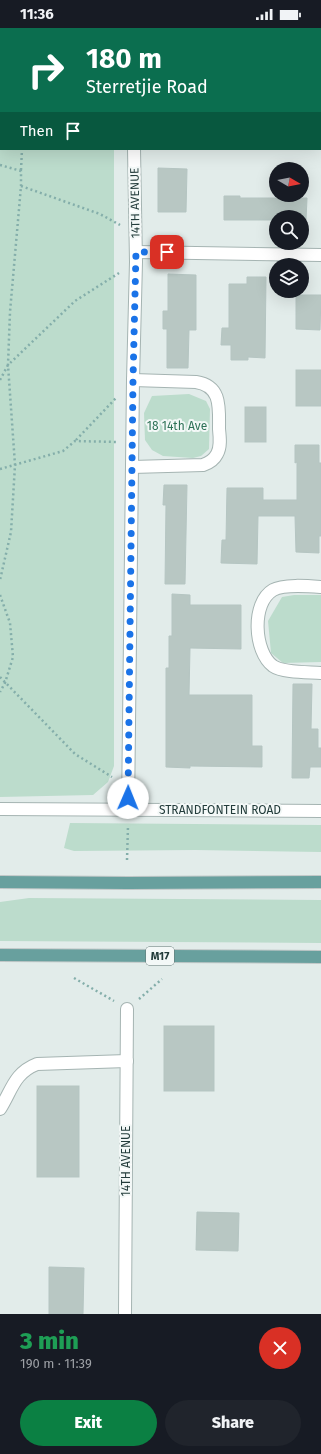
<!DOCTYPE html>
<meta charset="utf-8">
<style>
body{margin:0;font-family:"Fira Sans",sans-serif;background:#20242c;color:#f1f3f6;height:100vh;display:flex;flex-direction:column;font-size:15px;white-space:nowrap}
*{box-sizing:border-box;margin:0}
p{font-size:13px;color:#9ea1a6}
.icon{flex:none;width:22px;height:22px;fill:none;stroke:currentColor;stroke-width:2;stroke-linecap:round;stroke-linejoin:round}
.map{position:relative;height:1286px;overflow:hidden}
.drawer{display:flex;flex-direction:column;background:#171b24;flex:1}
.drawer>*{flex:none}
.banner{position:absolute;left:0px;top:0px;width:321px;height:122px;box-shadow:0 4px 16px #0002;background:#0b6e4f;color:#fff;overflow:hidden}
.needle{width:26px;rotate:100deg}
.fabs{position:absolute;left:269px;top:134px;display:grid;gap:8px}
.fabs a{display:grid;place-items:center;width:40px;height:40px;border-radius:50%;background:#171b24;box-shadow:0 4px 16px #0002;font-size:20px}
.pin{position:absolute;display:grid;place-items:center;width:34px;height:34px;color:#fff;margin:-17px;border-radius:8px;box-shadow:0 2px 6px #0006}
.me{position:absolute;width:44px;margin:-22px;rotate:1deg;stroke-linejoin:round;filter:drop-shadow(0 0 3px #0008)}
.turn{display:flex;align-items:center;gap:14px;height:84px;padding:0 20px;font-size:18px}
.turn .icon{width:52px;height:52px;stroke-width:2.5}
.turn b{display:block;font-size:28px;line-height:34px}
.then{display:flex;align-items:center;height:38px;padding:0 20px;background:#0003;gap:8px;font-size:15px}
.round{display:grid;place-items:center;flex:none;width:42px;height:42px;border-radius:21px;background:#20242c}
.summary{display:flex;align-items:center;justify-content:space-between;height:68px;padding:0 20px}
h1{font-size:24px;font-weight:800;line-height:30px;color:#1e9e55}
.action{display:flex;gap:8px;margin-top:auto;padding:8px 20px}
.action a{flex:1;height:46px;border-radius:24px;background:#0b8043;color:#fff;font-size:16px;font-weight:800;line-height:46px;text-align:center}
.action a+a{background:#20242c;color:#f1f3f6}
.status{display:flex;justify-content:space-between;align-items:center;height:28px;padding:0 20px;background:#171b24;direction:ltr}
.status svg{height:11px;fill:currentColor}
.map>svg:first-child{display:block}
</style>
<div class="status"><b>11:36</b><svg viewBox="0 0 49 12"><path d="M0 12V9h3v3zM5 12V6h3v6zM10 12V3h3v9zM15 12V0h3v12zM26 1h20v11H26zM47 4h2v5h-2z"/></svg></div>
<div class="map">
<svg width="321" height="1286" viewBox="0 0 321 1286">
<rect width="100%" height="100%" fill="#e2ecea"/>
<g fill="#bcdccc">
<polygon points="0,0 115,0 1,1 1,121 114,121 114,738 108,754 93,767 0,769"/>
<polygon points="189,366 206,373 210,381 209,421 201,428 193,430 163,428 152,422 145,412 144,385 152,368"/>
<polygon points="294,567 321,567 321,634 283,635 271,625 268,593 282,569"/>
<polygon points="70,795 321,797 321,824 195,822 74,823 64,820"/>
<polygon points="29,870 321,872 321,915 0,913 0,874"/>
</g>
<g fill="#b8c7c3" stroke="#b5c5c2">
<polygon points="158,140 187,141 186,184 158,184"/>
<polygon points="224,168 240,168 240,170 307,170 306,192 302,192 302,189 276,189 276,192 224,192"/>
<polygon points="168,246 196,247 196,302 189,302 188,340 167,340 167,301 163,301 163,283 168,283"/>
<polygon points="247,249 266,249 265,330 248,329 248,332 231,332 231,317 221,317 222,300 229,300 229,256 247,256"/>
<polygon points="296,267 321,267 320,302 296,301"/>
<rect x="296" y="342" width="25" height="36"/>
<rect x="245" y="379" width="21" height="35"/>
<polygon points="295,417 319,417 319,435 321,435 321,508 319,508 319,525 296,524 295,488 258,488 257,536 221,535 222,512 226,512 227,460 263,460 263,472 297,472 297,434 295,435"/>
<polygon points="164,457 187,457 185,556 165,556 166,477 163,477"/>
<polygon points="172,566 190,567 190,577 241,577 241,621 190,620 189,667 252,667 252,718 262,718 262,739 190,738 190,740 166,739 166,640 169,640 169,608 172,608"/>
<polygon points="293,656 312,656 311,701 318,701 318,720 321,720 321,739 310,739 309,750 292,750"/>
<rect x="164" y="998" width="50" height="65"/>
<rect x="37" y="1058" width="42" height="91"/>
<polygon points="197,1184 239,1185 238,1223 196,1222"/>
<polygon points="49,1239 84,1240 83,1286 49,1286"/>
</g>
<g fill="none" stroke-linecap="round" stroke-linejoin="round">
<defs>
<g id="minor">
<polyline points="132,0 132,1"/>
<polyline points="245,0 245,1"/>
<polyline points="320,15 321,15"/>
<polyline points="136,224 321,227"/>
<path d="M132 439 203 437C209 435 214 432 217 426 221 419 220 410 219 401 219 380 222 358 196 354L133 352"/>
<path d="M321 559C308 558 283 556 273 562 251 575 254 624 273 638 283 645 309 644 321 645"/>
<polyline points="0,781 321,783"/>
<polyline points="128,782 133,352 136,234 134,121"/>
<path d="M0 1081C12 1062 14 1045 37 1036L127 1033"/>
<polyline points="125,1286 127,981"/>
</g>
<g id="major">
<polyline points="0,854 128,855 321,854"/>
<polyline points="0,927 321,929"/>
</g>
</defs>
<use href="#minor" stroke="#a5b4b2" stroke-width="14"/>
<use href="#major" stroke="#c1c8c8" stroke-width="14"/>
<g stroke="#84aeaa" stroke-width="2.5" stroke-dasharray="2 3" stroke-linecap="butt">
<polyline points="30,1 30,0"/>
<polyline points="104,1 105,0"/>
<polyline points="0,54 1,54"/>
<polyline points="0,137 21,143 21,158 10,284 8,337 15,437 11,504 0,552"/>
<polyline points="21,142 22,121"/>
<polyline points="21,158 100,186 120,197"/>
<polyline points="0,352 8,337 75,273 119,245"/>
<polyline points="76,412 116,370"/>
<polyline points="0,441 63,423 75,413 117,414"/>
<polyline points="0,567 10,595 13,629 5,655 0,664"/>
<polyline points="0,649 75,726 112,749"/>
<polyline points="127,832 128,798"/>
<polyline points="74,950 114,973"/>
<polyline points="139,971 162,951"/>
</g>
<use href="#minor" stroke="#fff" stroke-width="12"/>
<use href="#major" stroke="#68a09e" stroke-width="12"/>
</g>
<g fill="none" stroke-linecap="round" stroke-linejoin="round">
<polyline stroke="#1a73e8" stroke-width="7" stroke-dasharray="0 12.6" points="128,770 133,352 136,224 167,224"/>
</g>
<g text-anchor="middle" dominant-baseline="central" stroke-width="4" stroke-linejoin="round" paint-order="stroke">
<rect fill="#f3f8f7" stroke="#617473" stroke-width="1" x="146" y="919" width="28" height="18" rx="3"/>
<g font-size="11" font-weight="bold" fill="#233c3b">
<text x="160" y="928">M17</text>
</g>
<g font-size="12" fill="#233c3b" stroke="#f3f8f7">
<text transform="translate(135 175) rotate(-91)">14TH AVENUE</text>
<text x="220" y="782">STRANDFONTEIN ROAD</text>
<text transform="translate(126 1133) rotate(-90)">14TH AVENUE</text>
</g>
<g font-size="12" fill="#2e7257" stroke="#f3f8f7">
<text x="177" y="398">18 14th Ave</text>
</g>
</g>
</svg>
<div class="fabs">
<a><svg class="needle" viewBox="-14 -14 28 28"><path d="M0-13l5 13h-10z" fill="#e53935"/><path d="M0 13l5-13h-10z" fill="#9ea1a6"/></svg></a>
<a><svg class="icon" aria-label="search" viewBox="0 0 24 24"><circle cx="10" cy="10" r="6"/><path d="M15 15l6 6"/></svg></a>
<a><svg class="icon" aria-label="layers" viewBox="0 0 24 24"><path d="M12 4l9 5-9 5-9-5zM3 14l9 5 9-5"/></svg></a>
</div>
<div class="pin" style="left:167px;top:224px;background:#d93025"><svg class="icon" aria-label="arrive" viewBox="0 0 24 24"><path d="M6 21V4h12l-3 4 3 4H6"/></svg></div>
<svg class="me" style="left:128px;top:770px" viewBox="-20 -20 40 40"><circle r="19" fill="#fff"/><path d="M0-13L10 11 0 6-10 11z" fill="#1a73e8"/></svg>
<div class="banner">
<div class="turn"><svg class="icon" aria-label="right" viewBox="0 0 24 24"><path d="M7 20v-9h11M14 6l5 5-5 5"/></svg><div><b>180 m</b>Sterretjie Road</div></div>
<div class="then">Then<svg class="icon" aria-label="arrive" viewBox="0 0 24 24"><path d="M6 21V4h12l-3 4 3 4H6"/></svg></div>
</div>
</div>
<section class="drawer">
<div class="summary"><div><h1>3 min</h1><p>190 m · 11:39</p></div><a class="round" style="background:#d93025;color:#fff"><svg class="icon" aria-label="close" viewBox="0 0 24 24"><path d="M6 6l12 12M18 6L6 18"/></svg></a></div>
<div class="action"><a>Exit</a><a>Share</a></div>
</section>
